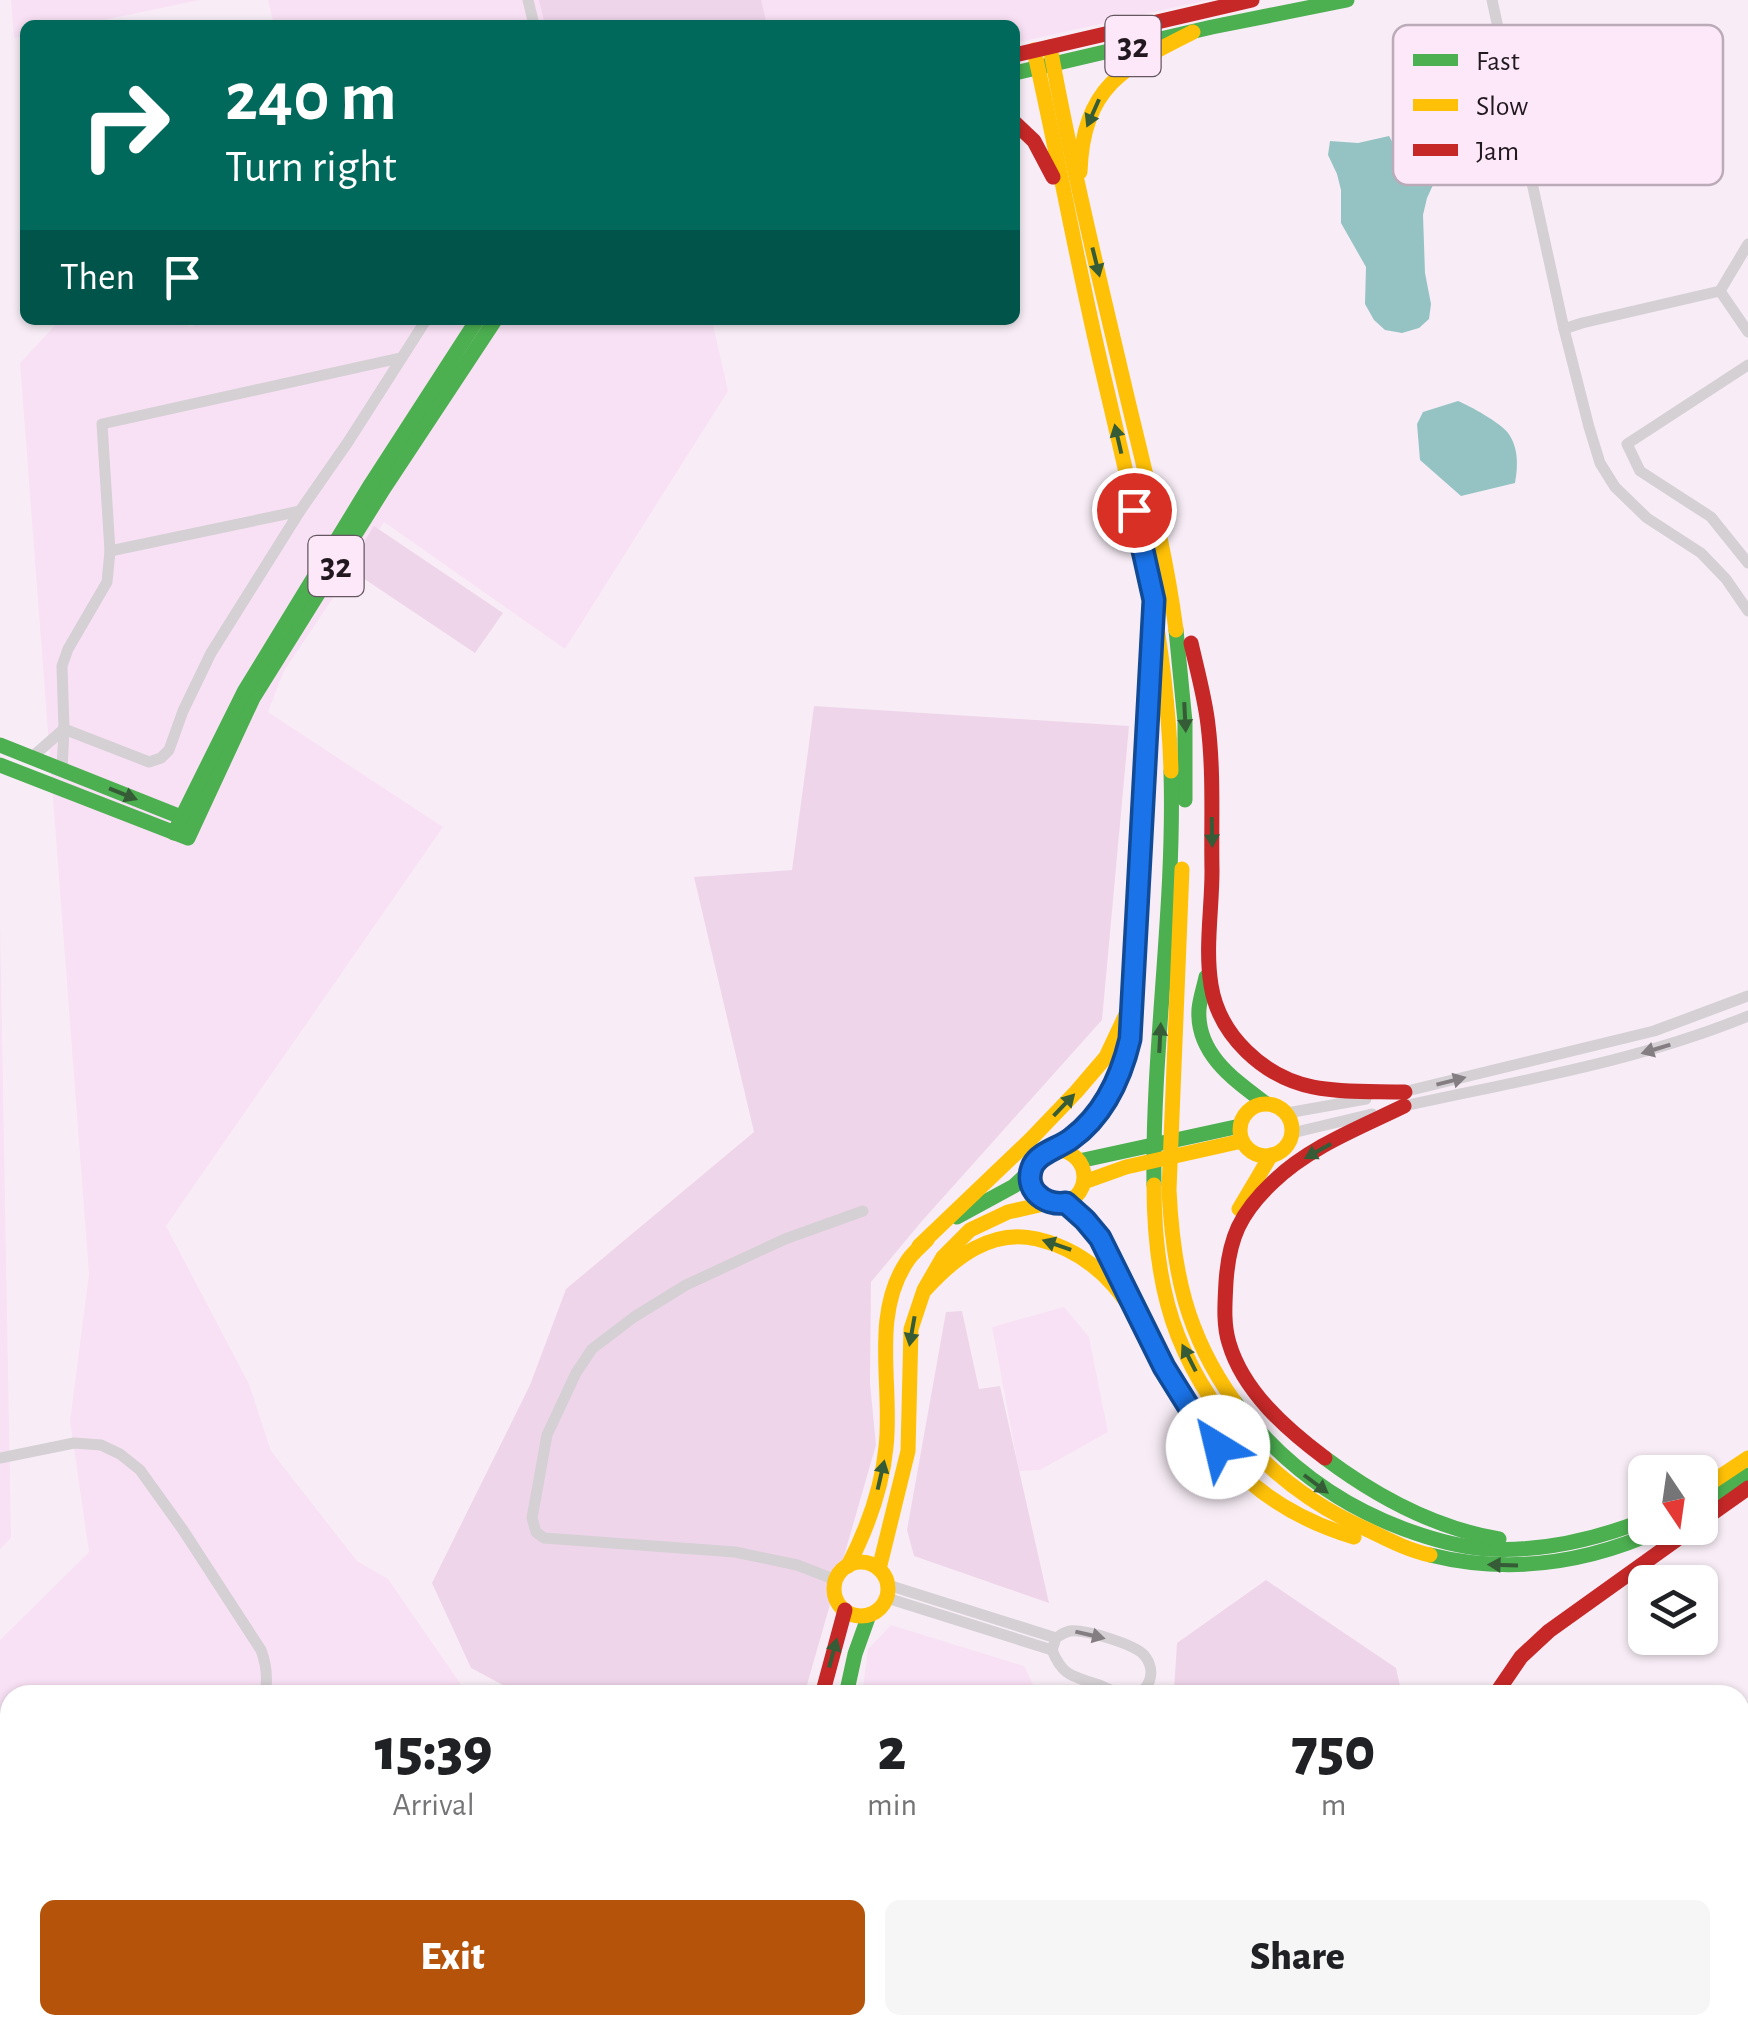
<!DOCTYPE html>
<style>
body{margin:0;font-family:"Alegreya Sans",sans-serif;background:#f6f6f6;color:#202124;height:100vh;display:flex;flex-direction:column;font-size:38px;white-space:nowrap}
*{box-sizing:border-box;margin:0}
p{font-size:32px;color:#757577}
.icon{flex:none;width:55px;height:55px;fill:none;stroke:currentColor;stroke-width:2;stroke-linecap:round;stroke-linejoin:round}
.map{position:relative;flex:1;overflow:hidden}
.sheet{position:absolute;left:0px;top:1685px;width:1750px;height:350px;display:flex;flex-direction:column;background:#fff;border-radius:30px 30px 0 0;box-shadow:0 2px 8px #0004}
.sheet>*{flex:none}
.banner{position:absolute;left:20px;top:20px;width:1000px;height:305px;border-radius:15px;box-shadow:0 2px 8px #0004;background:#00695c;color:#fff;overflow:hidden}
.needle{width:65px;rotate:167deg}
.buttons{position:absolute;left:1628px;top:1455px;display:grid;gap:20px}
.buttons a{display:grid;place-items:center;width:90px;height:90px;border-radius:15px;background:#fff;box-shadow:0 2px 8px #0004;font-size:50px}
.pin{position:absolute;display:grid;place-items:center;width:85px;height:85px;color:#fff;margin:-42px;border:5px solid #fff;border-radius:50%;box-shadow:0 2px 10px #0007}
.me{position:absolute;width:110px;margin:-55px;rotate:324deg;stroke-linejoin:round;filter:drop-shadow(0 0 8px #0008)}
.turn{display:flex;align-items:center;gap:35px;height:210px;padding:0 40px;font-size:45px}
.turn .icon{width:130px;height:130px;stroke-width:2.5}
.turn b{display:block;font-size:70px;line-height:85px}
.then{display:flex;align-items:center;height:95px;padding:0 40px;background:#0003;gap:20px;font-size:38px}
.eta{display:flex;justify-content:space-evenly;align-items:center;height:170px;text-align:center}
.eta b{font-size:60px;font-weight:800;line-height:70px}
.cta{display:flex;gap:20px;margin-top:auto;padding:20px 40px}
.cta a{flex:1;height:115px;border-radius:15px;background:#b45309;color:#fff;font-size:40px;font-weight:800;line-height:115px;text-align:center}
.cta a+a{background:#f6f6f6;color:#202124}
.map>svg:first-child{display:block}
</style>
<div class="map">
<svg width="1748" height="2035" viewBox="0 0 1748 2035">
<rect width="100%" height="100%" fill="#f8edf6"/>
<g fill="#f8e1f4">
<polygon points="11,0 200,0 79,25 25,25 25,36 14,38"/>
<polygon points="268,0 1208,0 1015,43 1015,25 274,25"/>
<polygon points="60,320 186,320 188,327 219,320 712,320 728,391 565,649 384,522 284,671 268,712 443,827 166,1226 249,1384 271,1451 357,1561 388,1579 460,1683 463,1695 10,1695 10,2025 304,2025 283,2035 0,2035 0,1640 89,1552 70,1421 89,1274 20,363"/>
<polygon points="0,919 11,1538 0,1549"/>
<polygon points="1064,1307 1089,1337 1108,1432 1040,1470 1019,1471 992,1327"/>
<polygon points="891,1625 1024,1666 1035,1688 1060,1695 862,1695 868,1649"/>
<polygon points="1166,2025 1474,2025 1476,2035 1123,2035"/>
</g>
<g fill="#efd5ea">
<polygon points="539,0 761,0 767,25 545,25"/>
<polygon points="374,526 503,613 475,653 348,568"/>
<polygon points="814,706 1129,726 1102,1020 922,1221 871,1282 870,1383 876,1445 804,1695 507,1695 503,1685 471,1668 432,1583 530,1385 566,1289 754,1132 694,877 792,870"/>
<polygon points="962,1311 979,1389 1000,1386 1049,1603 914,1556 907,1530 946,1312"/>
<polygon points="1266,1580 1396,1668 1402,1695 1210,1695 1174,1690 1177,1643"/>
</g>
<g fill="#95c3c3">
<polygon points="1448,119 1451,155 1438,174 1427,198 1423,215 1425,273 1431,304 1429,319 1419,328 1402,333 1385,330 1374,320 1365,304 1366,267 1341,223 1341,190 1337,174 1328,155 1330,141 1358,143 1389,136 1393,143 1417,137 1433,120"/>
<path d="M1458 401C1470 406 1501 423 1508 433 1519 448 1518 467 1515 483L1461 496 1420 460 1417 424 1423 412Z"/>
</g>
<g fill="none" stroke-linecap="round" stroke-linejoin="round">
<g stroke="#d4d0d4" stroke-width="11">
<polyline points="528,0 534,25"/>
<polyline points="1492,0 1564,329 1589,427 1600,463 1615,487 1647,518 1701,553 1726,579 1748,611"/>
<polyline points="1720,291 1748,332"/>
<polyline points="1564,329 1582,323 1720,291 1748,244"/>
<polyline points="1748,365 1627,444 1640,471 1711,517 1748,563"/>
<polyline points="110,551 300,511"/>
<polyline points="64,729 149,762 161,758 169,750 183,711 211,653 300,511 348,442 426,320"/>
<polyline points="31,758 64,729"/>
<polyline points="62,770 64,729 62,666 68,649 107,582 110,551 102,424 400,358"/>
<polyline points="1399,1093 1654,1031 1748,996"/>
<path d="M1400 1107C1517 1081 1636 1062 1748 1016"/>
<polyline points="1287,1113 1366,1099"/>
<polyline points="1292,1133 1372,1114"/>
<path d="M0 1458 74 1443 101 1445 120 1454 140 1470 183 1530 261 1650C267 1666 268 1679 265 1695"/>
<polyline points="836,1580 797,1565 735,1552 544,1538 536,1532 532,1518 547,1435 576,1373 592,1349 634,1317 686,1285 785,1239 863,1211"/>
<path d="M888 1585 1056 1638C1061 1635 1064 1632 1070 1631 1084 1629 1134 1644 1144 1655 1157 1670 1151 1694 1129 1695 1120 1695 1107 1688 1099 1685 1073 1676 1063 1677 1052 1650L1056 1638"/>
<polyline points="887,1598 1052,1650"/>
<polyline points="1740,1908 1748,1944"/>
<polyline points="0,1962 10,1957"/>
<polyline points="1512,2025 1514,2035"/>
<polyline points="1540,2025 1542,2035"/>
<polyline points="1632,2025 1634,2035"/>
<polyline points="1694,2035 1739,2025"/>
</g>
<g stroke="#4caf50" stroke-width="15">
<polyline points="1015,73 1212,27 1347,0"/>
<polyline points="1176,630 1185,722 1185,800"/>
<polyline points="0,745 191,821"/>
<polyline points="0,765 188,838 253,698 384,488 495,320"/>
<polyline points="174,833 244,692 371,484 477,320"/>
<path d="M1206 977C1204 987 1200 998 1199 1009 1196 1053 1233 1079 1265 1103"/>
<path d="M1053 1150C1094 1121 1117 1087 1130 1039L1152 652"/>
<polyline points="1079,1161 1240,1126"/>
<path d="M1154 1185C1152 1047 1175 910 1171 771"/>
<polyline points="957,1217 1014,1186 1031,1170"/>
<path d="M1234 1401C1279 1461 1334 1503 1404 1529 1431 1539 1458 1547 1487 1549 1541 1552 1594 1540 1645 1520"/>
<path d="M1325 1458C1377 1497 1434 1528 1499 1539"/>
<polyline points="1700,1507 1748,1475"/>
<path d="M1430 1555C1511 1575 1589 1563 1664 1528"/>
<polyline points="846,1695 855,1654 869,1615"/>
<polyline points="715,2035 736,2025"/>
<polyline points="743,2035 764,2025"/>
</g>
<g stroke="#ffc107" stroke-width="15">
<path d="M1050 47C1072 167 1101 286 1129 405 1147 480 1166 553 1176 630"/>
<path d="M1034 50C1058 156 1077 263 1102 369 1133 502 1167 634 1171 771"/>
<path d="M1080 172C1083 86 1125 66 1193 32"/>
<path d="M1182 869 1169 1190C1173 1271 1186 1334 1234 1401"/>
<circle cx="1266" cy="1130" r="26"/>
<circle cx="1057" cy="1177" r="27"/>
<polyline points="1084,1182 1126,1167 1242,1141"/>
<path d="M1154 1185C1154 1236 1159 1288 1178 1336 1212 1422 1282 1492 1366 1529 1387 1539 1407 1550 1430 1555"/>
<polyline points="1239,1209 1271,1155"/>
<polyline points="919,1246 1031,1139 1076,1092 1106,1057 1128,1010"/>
<path d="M925 1290C954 1258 991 1228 1037 1239 1105 1255 1132 1306 1162 1363 1180 1396 1201 1429 1226 1458 1260 1497 1304 1522 1354 1537"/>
<polyline points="1700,1490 1748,1458"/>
<circle cx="861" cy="1589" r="27"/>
<path d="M848 1566C867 1529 882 1489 886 1447 893 1387 871 1317 906 1263 911 1254 920 1247 927 1240"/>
<polyline points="879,1569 908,1451 911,1329 924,1290 943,1257 970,1230 1008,1212 1048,1203"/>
<polyline points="1740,1787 1748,1774"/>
</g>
<g stroke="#c62828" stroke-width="15">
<polyline points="1015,55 1252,0"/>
<polyline points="1015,123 1034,141 1053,177"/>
<path d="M1191 643C1197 670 1205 698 1208 725 1214 774 1211 822 1212 871 1212 909 1205 948 1211 985 1219 1036 1264 1077 1313 1087 1343 1093 1375 1091 1405 1092"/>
<path d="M1065 1203C1093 1229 1112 1258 1128 1293"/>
<path d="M1325 1458C1286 1429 1243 1391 1229 1343 1223 1324 1225 1302 1226 1282 1229 1238 1240 1213 1273 1182 1309 1147 1359 1128 1404 1106"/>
<polyline points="1700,1522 1748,1488"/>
<polyline points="822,1695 845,1610"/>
<polyline points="1495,1695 1521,1657 1549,1631 1693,1528"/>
<polyline points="1740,1811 1748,1800"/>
<polyline points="861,2025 866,2035"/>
<polyline points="883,2025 889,2035"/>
</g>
</g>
<defs><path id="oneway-solid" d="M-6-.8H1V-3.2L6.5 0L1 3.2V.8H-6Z" transform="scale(2.5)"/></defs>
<g fill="#355c36">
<use href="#oneway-solid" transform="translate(1093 113) rotate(114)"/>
<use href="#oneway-solid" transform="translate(1096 262) rotate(76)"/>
<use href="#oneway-solid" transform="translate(1118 439) rotate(-103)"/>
<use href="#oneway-solid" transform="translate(1185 717) rotate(87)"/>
<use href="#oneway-solid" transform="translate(123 794) rotate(22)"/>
<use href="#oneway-solid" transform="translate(1212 832) rotate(89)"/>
<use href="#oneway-solid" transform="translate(1160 1038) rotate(-87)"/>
<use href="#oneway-solid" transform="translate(1064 1105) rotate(-46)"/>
<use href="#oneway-solid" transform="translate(1318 1151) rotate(151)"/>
<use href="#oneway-solid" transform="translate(1057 1245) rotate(-161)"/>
<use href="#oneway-solid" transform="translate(912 1331) rotate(100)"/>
<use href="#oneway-solid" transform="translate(1189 1358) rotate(-117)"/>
<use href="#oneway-solid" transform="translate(881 1475) rotate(-77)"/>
<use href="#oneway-solid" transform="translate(1316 1484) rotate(37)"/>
<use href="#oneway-solid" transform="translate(1503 1565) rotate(-178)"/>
<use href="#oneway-solid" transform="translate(833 1653) rotate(-75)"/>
</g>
<g fill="#847e83">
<use href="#oneway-solid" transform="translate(1656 1049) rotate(163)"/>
<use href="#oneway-solid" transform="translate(1451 1081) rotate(-14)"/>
<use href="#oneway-solid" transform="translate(1090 1635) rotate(13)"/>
</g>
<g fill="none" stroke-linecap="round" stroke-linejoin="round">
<defs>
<path id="route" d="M1134 510 1154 600 1130 1039C1121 1077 1104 1115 1071 1139 1059 1148 1040 1152 1033 1165 1022 1189 1044 1206 1066 1203L1085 1220 1100 1238 1164 1367 1192 1412 1218 1447"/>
</defs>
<use href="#route" stroke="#114b97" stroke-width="25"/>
<use href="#route" stroke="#1a73e8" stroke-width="18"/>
</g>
<g text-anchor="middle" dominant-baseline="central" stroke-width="9" stroke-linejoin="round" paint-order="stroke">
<g fill="#fde8f9" stroke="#645761" stroke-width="2.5">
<rect x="1105.5" y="16" width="55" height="60" rx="8"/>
<rect x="308.5" y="536" width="55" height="60" rx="8"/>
</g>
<g font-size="35" font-weight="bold" fill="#221920">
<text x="1133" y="46">32</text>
<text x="336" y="566">32</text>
</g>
</g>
<rect x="1393" y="25" width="330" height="160" rx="15" fill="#fde8f9" stroke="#bbaab8" stroke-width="2.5"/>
<rect x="1413" y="54" width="45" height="12" fill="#4caf50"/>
<rect x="1413" y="99" width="45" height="12" fill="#ffc107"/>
<rect x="1413" y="144" width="45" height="12" fill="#c62828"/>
<g font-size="28" fill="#221920">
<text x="1476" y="70">Fast</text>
<text x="1476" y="115">Slow</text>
<text x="1476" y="160">Jam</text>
</g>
</svg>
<div class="buttons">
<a><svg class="needle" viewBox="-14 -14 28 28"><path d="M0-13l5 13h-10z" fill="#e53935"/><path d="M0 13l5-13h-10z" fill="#757577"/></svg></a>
<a><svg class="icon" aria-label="layers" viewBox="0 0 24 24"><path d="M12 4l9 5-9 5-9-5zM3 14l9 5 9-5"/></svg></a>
</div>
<div class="pin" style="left:1134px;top:510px;background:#d93025"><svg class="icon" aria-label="arrive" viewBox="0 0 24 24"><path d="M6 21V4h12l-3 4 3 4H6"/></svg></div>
<svg class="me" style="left:1218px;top:1447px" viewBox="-20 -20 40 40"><circle r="19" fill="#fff"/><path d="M0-13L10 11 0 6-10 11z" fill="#1a73e8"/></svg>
<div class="banner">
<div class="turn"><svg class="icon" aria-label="right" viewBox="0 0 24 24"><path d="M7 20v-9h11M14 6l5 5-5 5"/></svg><div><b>240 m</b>Turn right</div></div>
<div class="then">Then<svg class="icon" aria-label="arrive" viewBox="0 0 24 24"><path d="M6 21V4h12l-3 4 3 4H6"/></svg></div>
</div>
<section class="sheet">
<div class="eta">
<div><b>15:39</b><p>Arrival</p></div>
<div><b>2</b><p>min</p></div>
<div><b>750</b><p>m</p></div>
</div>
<div class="cta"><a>Exit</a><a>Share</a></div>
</section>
</div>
